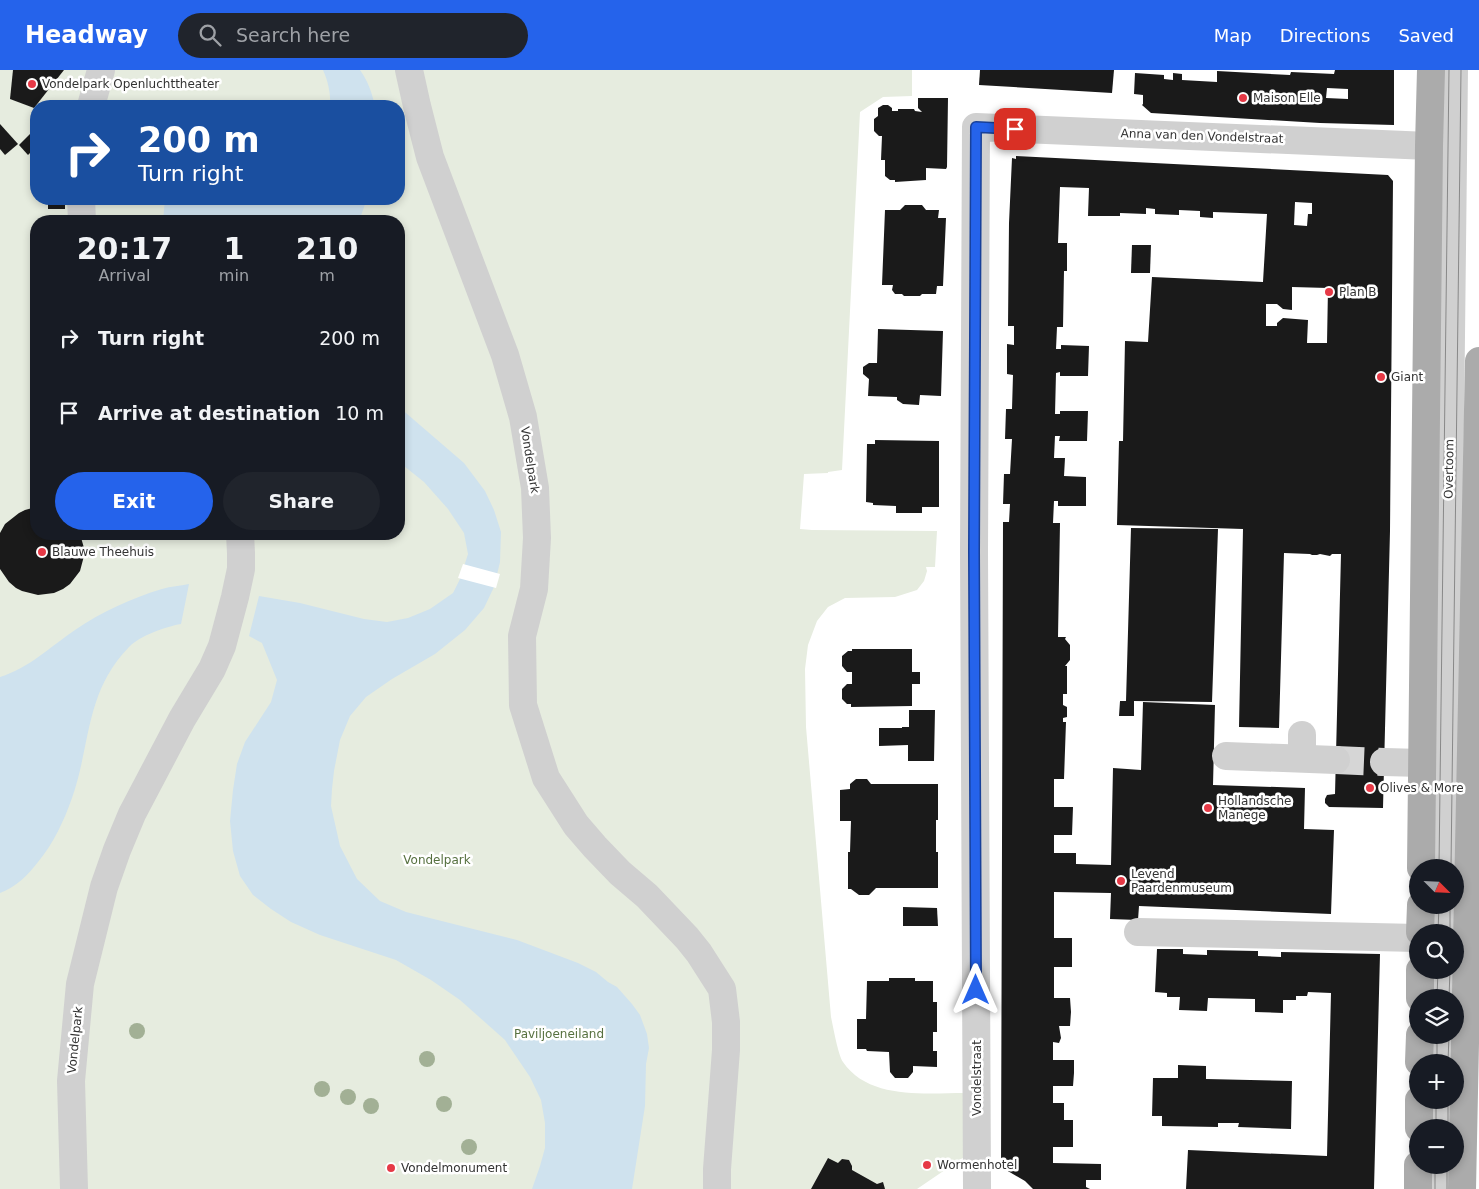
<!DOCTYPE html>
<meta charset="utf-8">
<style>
body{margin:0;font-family:"DejaVu Sans",sans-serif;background:#20242c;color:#f1f3f6;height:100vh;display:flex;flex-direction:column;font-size:19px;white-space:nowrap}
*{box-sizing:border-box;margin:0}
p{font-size:16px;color:#9ea1a6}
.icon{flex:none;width:28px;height:28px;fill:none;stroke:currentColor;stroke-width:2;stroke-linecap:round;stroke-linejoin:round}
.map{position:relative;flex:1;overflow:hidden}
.panel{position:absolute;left:30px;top:145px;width:375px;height:325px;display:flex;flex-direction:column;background:#171b24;border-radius:20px;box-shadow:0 2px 8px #0003}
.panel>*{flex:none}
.top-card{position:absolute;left:30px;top:30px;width:375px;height:105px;border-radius:20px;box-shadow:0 2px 8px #0003;background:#1a4fa0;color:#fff;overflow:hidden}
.needle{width:32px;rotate:114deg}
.controls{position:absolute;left:1409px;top:789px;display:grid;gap:10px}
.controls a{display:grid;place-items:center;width:55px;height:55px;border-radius:50%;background:#171b24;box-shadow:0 2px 8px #0003;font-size:25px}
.pin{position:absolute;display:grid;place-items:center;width:42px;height:42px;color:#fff;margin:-21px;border-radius:10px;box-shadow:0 2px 8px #0006}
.me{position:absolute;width:55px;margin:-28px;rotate:0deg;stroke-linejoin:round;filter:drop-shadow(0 0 4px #0008)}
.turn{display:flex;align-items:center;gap:18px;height:105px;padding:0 25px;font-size:22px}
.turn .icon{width:65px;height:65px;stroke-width:2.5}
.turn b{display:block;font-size:35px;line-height:42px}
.eta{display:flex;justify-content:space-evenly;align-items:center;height:85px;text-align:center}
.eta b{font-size:30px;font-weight:800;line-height:35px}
.primary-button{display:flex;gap:10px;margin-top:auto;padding:10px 25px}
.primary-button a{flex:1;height:58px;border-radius:30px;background:#2563eb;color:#fff;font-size:20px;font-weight:800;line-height:58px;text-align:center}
.primary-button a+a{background:#20242c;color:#f1f3f6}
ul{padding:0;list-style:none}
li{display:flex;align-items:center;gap:15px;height:75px;padding:0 25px}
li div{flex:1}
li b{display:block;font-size:19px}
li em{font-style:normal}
header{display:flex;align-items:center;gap:30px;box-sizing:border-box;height:70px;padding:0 25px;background:#2563eb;color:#fff}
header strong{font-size:24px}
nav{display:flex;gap:28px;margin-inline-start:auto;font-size:18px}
.search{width:350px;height:45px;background:#20242c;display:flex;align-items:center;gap:12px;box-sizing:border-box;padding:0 18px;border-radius:28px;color:#9ea1a6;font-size:19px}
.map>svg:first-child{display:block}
</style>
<header>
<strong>Headway</strong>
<div class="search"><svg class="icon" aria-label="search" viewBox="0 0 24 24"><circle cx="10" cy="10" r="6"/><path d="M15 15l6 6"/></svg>Search here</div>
<nav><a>Map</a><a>Directions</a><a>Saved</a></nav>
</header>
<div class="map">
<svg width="1479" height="1119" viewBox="0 0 1479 1119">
<rect width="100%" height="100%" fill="#fff"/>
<path fill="#e6ecdf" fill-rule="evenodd" d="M0 0H912V26L883 27 860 42 842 400 828 402V403L804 404 800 459 812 460 937 461 935 497H926L927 501 924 511 917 520 895 527 845 528 828 537 817 551 808 575 805 599 806 657 831 947C833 956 838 985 843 992 869 1030 925 1023 965 1023L964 1087 917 1119H0ZM36 36H399V129H36ZM36 151H399V464H36Z"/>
<g fill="#cfe2ee">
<path d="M323 0H360C368 11 372 23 375 36H330C331 24 328 11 323 0Z"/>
<polygon points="165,129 367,129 359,151 163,151"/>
<polygon points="399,337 464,393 485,421 494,440 501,462 500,492 494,517 484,538 465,560 435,584 392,609 366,627 350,646 340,670 334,701 332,719 331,736 340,776 357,809 380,831 406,842 517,870 578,893 596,902 608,912 617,917 632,934 640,945 647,964 649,978 646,994 645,1036 632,1119 532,1119 540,1096 545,1078 545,1053 541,1030 530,1007 505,970 460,930 431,910 396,890 320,865 291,852 271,839 253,825 240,806 233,781 230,751 233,720 237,694 245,672 271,632 277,610 262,573 249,566 259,526 300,533 364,549 387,552 408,548 430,539 453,523 460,509 468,484 464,463 448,439 424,412 399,392"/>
<path d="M189 514 181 554C165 557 141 565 129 577 85 622 91 674 72 728 64 751 53 774 38 792 28 805 16 817 0 823V607C29 598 50 577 75 560 101 542 132 528 162 519 171 516 180 516 189 514Z"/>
</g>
<polygon fill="#fff" points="463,494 500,504 496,518 458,508"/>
<g fill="#1a1a1a" fill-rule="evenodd">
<polygon points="13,0 64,0 34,38 10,29"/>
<polygon points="980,0 1114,0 1112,23 979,15"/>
<path d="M1335 0H1394V55L1320 53 1151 43 1142 35 1143 34V25L1134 24 1135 3 1164 5V9L1173 10V3L1182 4V10L1217 12V1L1290 5 1291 2 1334 4ZM1327 18 1348 19V29L1326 28Z"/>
<polygon points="918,28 948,28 947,97 946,99 926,98 926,110 895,112 895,110 890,110 885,106 885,90 881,90 882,66 879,66 874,61 874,49 878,46 878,38 883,35 888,35 892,38 892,41 898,41 898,39 914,39 915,41 922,42 918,38"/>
<polygon points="0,54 18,74 5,85 0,79"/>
<polygon points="36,58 36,77 28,85 19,75"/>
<path d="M1016 86 1388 105 1393 111 1390 461 1383 738 1329 737 1325 733V729L1327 725 1335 724 1341 484H1332L1330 486 1320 484 1317 485H1312L1310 484 1284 483 1279 658 1239 657 1243 459 1117 455 1119 371H1123L1125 271 1148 272 1152 207 1263 212 1267 144 1213 142V148L1200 147V141L1179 140V145L1155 144V139L1146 138V144L1120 143V146H1088L1089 118 1060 117 1058 173H1067V201H1064L1063 257H1057L1056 279H1061V275L1089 276 1088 306H1060V302L1056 303 1055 344H1060V341H1088L1087 371H1059L1060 366H1055L1054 388H1065L1064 406 1086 407V436H1058V431H1054L1053 453H1060L1058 567H1066L1065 569 1070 575V590L1065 596H1067V624H1063V635L1067 637V647L1063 648V652H1066L1064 709H1054V737H1073L1072 765H1054V783H1076V794L1111 795 1113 698 1141 700 1143 632 1215 635 1213 715 1305 718 1304 759 1334 760 1331 844 1139 836 1138 850 1110 849 1111 823 1054 822V868H1072V897H1054V928H1070L1071 942 1070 956H1059L1061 968 1059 973 1053 972V990H1074V1003L1073 1016H1053V1033H1064V1050H1073V1077H1053V1093L1101 1094V1110H1086V1117L1090 1119H1033L1025 1111 1001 1097 1003 453V452H1009L1010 434H1003L1004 404H1010L1012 369H1005L1006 339H1012L1013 305 1007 304V274L1014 275V256H1008L1009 153 1012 88 1016 89ZM1295 132 1312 133V144H1308L1307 156 1294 155ZM1292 217 1328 218 1327 273H1307L1308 250 1283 248 1277 253V256H1266V234H1277L1283 239 1292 240Z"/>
<rect x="48" y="129" width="17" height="10"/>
<polygon points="905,135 922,135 926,140 939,140 938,148 946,148 943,216 937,216 936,224 922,224 920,226 904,226 902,224 895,224 892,220 893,215 882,215 885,140 900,140"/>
<polygon points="1132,175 1151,175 1150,203 1131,203"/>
<polygon points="878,259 943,261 941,326 920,325 919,335 903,334 897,330 897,327 868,326 869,309 863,304 863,297 869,293 877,293"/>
<polygon points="875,370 939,371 939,437 922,437 922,443 896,443 896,436 873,435 873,433 866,432 867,374 875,374"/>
<polygon points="36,437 36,464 80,464 84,478 84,486 80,501 70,514 63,519 54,523 38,525 22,521 16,518 9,512 0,499 0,463 5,454 19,443 25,440"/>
<polygon points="1131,458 1218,459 1212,632 1134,631 1134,646 1119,646 1120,631 1126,631"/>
<polygon points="852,579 912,579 912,602 920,602 920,614 912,614 912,636 851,637 851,634 847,634 842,629 842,619 847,614 852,614 852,602 847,602 842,596 842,586 848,581 852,581"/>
<polygon points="909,640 935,640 934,691 908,691 908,675 879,676 879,658 902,658 902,657 909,657"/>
<polygon points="856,709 867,709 871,714 938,714 938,750 936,750 936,782 938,782 938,818 876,818 869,825 859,825 851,819 848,819 848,782 850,782 851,751 840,751 840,720 850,719 850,714"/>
<polygon points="903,837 937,838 938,856 903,856"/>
<polygon points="1157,879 1183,879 1183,884 1207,885 1207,880 1256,881 1258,881 1258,886 1281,887 1281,882 1380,884 1374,1119 1186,1119 1188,1080 1327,1086 1331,923 1308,922 1307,926 1296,926 1296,930 1283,930 1283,943 1255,942 1255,929 1208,928 1207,941 1179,940 1180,927 1167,927 1167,923 1155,922"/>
<polygon points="889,908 915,908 915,911 933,911 933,932 937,932 937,962 933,962 933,981 937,981 937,997 913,996 913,1002 908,1008 895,1008 890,1002 889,982 867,981 866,979 857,979 857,949 866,949 867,911 889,911"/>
<polygon points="1178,995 1206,996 1206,1009 1292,1011 1291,1059 1238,1057 1239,1053 1218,1053 1218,1057 1162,1056 1162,1046 1152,1046 1153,1008 1178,1008"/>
<polygon points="828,1088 838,1093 842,1089 849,1090 852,1096 852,1100 877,1114 883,1112 885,1119 811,1119"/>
</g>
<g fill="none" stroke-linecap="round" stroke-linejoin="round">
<polyline stroke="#d6d6d6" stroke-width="28" stroke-dasharray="28 14" stroke-linecap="butt" points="1336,690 1384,692"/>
<g stroke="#d0d0d0" stroke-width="28">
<polyline points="409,0 417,36 430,87 505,285 523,347 535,418 537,468 534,519 522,566 523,635 546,708 576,755 595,777 620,803 647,826 687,868 699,883 722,919 726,952 726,980 717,1099 717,1119"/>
<polyline points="91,36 101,0"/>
<polyline points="81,129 82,151"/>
<polyline points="1226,686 1336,690"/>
<polyline points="1302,688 1302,665"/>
<polyline points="1384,692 1422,693"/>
<polyline points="1445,798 1454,0"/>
<polyline points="1138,862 1418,868"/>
<polyline points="1444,862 1445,835"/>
<polyline points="1444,928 1444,900"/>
<polyline points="1443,992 1443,965"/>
<polyline points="1442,1058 1443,1030"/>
<polyline points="74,1119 71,1011 80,914 104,817 117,780 132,744 182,649 212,599 222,576 235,527 241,499 241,483 240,464"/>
<polyline points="977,1119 974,481 976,57 1429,76"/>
<polyline points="1441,1119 1442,1095"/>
</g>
<g stroke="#ababab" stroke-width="28">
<polyline points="1421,798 1429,76 1431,0"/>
<polyline points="1420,862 1421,835"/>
<polyline points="1420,928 1420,900"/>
<polyline points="1419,992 1420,965"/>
<polyline points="1419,1058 1419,1030"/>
<polyline points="1418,1119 1418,1095"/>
<polyline points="1462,1119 1479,291"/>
</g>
<g stroke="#888" stroke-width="1">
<polyline points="1439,798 1449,0"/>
<polyline points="1451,798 1461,0"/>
<polyline points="1438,862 1439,835"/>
<polyline points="1450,862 1450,835"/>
<polyline points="1437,928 1438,900"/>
<polyline points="1449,928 1450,900"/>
<polyline points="1437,992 1437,965"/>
<polyline points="1448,992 1449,965"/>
<polyline points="1436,1058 1436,1030"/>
<polyline points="1448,1058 1448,1030"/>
<polyline points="1435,1119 1435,1095"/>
<polyline points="1447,1119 1447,1095"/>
</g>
</g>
<g fill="#a2b095">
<circle cx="137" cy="961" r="8"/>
<circle cx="427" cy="989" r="8"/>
<circle cx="322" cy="1019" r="8"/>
<circle cx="348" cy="1027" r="8"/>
<circle cx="444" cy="1034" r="8"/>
<circle cx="371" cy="1036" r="8"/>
<circle cx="469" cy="1077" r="8"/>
</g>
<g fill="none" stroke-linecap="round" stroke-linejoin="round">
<defs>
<polyline id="route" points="976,920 974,481 976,57 1015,59"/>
</defs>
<use href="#route" stroke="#184099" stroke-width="12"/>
<use href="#route" stroke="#2563eb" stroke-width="9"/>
</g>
<g fill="#e63946" stroke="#fff" stroke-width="2">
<circle cx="32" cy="14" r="5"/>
<circle cx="1243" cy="28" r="5"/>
<circle cx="1329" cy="222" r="5"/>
<circle cx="1381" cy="307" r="5"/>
<circle cx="42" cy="482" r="5"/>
<circle cx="1370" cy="718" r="5"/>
<circle cx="1208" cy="738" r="5"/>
<circle cx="1121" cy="811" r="5"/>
<circle cx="927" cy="1095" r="5"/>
<circle cx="391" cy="1098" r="5"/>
</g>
<g text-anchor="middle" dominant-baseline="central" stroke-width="5" stroke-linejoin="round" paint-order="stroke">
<g font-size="12" fill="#333" stroke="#fff" text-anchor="start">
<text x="42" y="14">Vondelpark Openluchttheater</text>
<text x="1253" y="28">Maison Elle</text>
<text x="1339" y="222">Plan B</text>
<text x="1391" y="307">Giant</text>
<text x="52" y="482">Blauwe Theehuis</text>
<text x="1380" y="718">Olives &amp; More</text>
<text x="1218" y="731">Hollandsche<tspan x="1218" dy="14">Manege</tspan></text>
<text x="1131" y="804">Levend<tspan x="1131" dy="14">Paardenmuseum</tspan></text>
<text x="937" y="1095">Wormenhotel</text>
<text x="401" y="1098">Vondelmonument</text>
</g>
<g font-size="12" fill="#333" stroke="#fff">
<text transform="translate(1202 66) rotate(2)">Anna van den Vondelstraat</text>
<text transform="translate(530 390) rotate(81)">Vondelpark</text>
<text transform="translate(1449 399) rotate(-89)">Overtoom</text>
<text transform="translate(75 970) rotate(-84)">Vondelpark</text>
<text transform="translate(977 1008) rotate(-90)">Vondelstraat</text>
</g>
<g font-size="12" fill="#56703f" stroke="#fff">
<text x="437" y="790">Vondelpark</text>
<text x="559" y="964">Paviljoeneiland</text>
</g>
</g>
</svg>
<div class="controls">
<a><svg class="needle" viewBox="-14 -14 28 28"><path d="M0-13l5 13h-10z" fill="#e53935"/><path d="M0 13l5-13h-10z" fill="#9ea1a6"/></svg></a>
<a><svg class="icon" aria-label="search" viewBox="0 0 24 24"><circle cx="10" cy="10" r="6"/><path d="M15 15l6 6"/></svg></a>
<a><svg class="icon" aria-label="layers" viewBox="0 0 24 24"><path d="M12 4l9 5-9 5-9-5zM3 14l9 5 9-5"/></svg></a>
<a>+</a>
<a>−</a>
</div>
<div class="pin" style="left:1015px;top:59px;background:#d93025"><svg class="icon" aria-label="arrive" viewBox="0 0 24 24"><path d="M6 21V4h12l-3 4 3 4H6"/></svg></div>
<svg class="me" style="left:976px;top:920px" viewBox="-20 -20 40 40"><path d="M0-17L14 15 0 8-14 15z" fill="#2563eb" stroke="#fff" stroke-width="4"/></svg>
<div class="top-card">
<div class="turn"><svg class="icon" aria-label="right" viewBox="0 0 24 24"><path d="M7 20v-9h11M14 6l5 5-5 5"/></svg><div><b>200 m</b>Turn right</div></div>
</div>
<section class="panel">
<div class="eta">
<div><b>20:17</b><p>Arrival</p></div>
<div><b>1</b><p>min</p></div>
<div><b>210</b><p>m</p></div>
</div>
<ul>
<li><svg class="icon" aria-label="right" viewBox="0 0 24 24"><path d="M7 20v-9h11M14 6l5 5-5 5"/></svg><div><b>Turn right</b></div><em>200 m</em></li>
<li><svg class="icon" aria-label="arrive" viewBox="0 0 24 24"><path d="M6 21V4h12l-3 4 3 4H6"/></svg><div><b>Arrive at destination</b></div><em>10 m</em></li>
</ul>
<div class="primary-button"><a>Exit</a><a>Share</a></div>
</section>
</div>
